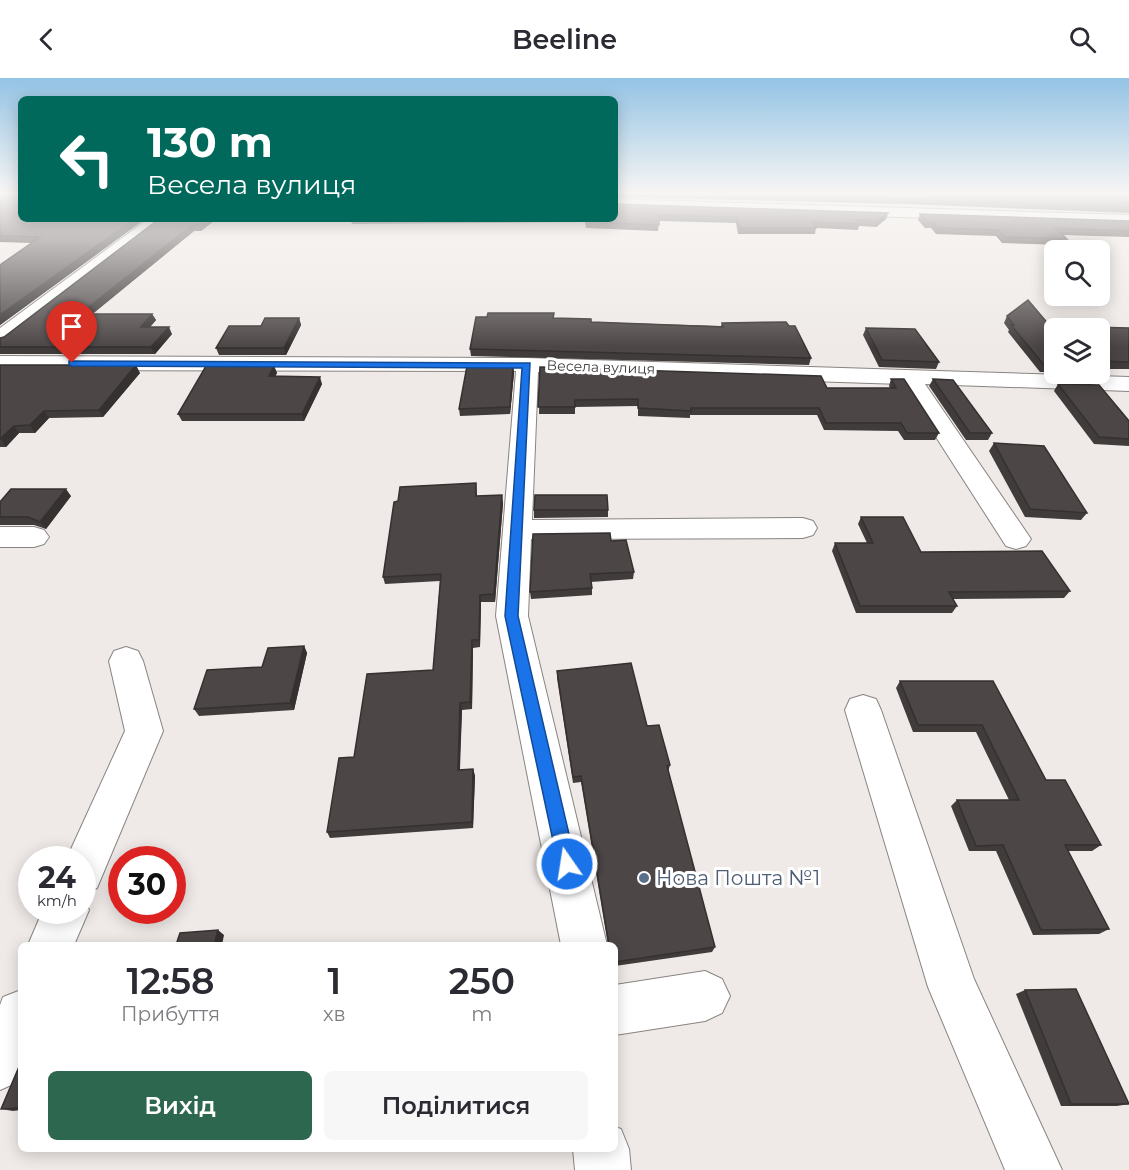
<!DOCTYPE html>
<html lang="uk">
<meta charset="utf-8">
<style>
body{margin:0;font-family:Montserrat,sans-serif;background:#f7f7f7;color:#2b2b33;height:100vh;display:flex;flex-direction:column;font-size:22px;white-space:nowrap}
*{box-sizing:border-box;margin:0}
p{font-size:20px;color:#7c7c81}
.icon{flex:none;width:33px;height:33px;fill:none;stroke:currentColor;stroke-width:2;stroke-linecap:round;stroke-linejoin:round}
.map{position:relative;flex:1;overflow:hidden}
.details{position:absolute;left:18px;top:864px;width:600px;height:210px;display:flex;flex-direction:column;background:#fff;border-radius:9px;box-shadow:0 3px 15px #0003}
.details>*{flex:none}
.guide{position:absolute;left:18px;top:18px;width:600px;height:126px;border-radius:9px;box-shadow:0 3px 15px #0003;background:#00695c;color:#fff;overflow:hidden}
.fabs{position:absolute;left:1044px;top:162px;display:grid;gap:12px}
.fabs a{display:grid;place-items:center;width:66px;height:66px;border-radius:9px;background:#fff;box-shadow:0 3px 15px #0003;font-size:30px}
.speed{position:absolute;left:18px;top:768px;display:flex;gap:12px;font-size:30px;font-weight:700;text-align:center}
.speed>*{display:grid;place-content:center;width:78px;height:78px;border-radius:50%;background:#fff;box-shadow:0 3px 15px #0003;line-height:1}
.speed small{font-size:15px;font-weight:400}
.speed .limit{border:9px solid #d22;background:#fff;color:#111}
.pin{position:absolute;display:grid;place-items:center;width:51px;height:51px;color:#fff;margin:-62px -26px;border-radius:50% 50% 50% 0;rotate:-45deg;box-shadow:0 0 6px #0007}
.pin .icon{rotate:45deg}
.me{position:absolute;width:66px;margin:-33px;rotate:347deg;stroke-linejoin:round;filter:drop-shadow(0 0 4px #0008)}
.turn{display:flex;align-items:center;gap:21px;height:126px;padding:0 30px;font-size:27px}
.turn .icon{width:78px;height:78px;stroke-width:2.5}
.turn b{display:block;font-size:42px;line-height:51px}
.eta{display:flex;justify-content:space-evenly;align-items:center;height:102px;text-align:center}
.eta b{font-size:36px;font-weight:600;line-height:42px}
.cta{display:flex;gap:12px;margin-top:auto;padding:12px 30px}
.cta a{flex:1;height:69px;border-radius:9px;background:#2e674f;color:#fff;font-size:24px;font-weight:600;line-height:69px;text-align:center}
.cta a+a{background:#f7f7f7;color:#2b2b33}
header{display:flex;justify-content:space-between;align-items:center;height:78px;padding:0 30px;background:#fff;font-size:27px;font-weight:600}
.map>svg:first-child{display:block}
</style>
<header><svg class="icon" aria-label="back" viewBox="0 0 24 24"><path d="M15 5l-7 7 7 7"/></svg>Beeline<svg class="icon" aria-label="search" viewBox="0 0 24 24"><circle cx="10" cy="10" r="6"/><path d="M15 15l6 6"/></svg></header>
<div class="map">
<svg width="1129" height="1092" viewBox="0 0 1129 1092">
<rect width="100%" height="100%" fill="#efeae7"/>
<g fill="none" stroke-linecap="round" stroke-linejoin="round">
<defs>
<g id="minor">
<rect x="0" y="116" width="21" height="5"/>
<polygon points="615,121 1129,137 1129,147 615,129"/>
<polygon points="148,141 166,141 7,264 0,266 0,250"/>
<polygon points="0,278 527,280 1129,299 1129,313 925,306 1031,461 1026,468 1016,471 1006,468 902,306 538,294 532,442 803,440 813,443 817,450 813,457 803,460 531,461 528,538 607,867 561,867 496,538 516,293 0,292"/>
<polygon points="0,449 34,449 44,452 49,459 44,466 34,469 0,469"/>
<polygon points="126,569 138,573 143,583 163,653 97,810 82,817 82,782 66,782 125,653 109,583 114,573"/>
<polygon points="863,617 876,621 881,632 974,901 1062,1092 1005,1092 928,909 845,632 850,621"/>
<polygon points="82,817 89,832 74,867 28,867 43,832 82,832"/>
<polygon points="705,893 722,901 730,918 722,935 705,943 615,957 615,907"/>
<polygon points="21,912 21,998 18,1004 0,1012 0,927 3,919"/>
<polygon points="615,1049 621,1051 629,1071 631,1092 575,1092 573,1071 615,1071"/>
</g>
</defs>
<use href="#minor" stroke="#898481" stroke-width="2"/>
<use href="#minor" fill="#fff" fill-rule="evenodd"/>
</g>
<g fill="#413c3c">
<polygon points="615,116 1129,116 1129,135 906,126 615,119"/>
<polygon points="0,117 145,141 0,247 0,187 32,165 0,164"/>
<polygon points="615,126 888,135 886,141 876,149 859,148 858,152 816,150 815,156 738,156 736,145 659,143 658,153 586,150 585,144 352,146 351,143 291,141 615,141"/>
<polygon points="920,136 1129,143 1129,159 1062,157 1067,161 1064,167 1002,165 996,158 936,156 931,150 925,150 918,142"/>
<polygon points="159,141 266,141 215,142 201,153 194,153 92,236 152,236 156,242 150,249 172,256 155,276 0,276 0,260 4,259"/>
<polygon points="554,235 554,240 591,244 721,248 722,245 789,248 811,280 809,287 471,278 470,271 487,239"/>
<polygon points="1007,238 1050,248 1129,250 1129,291 1100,291 1100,250 1054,250 1054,294 1040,294 1008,254 1009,252 1004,245"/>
<polygon points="299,240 301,247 286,277 219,277 216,270 261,248"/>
<polygon points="866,250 939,284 936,291 879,289 863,257"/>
<polygon points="0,287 140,295 103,339 49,340 35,355 19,355 6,369 0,369"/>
<polygon points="274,288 277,295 275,298 322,306 304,343 182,343 178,336"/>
<polygon points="513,288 514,295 510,336 460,338 459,331"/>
<polygon points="540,289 827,310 890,310 889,308 891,301 939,355 935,362 904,362 898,353 824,352 817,337 690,337 690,340 638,338 638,328 575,329 575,336 539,336"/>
<polygon points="933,301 992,355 988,362 966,362 929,308"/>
<polygon points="1058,306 1129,343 1129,368 1094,366 1054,313"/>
<polygon points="994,365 1087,435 1081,442 1025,439 989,373"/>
<polygon points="476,405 477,418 503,425 495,524 481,524 480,569 473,570 472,631 462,632 460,692 473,691 475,698 473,750 330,760 327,754 354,679 433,592 440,503 385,506 383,499 398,423"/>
<polygon points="71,418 46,451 34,447 0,447 0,424"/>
<polygon points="534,432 608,432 608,439 534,440"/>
<polygon points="861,439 921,474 1070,513 1064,520 953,521 957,528 952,535 856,535 832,473 835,465 867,465 858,446"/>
<polygon points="611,463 634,494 633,501 591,504 592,510 592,517 531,521 530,514"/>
<polygon points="304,568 307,575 294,632 199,638 194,631 262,589"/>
<polygon points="557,593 647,648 670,687 668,694 715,869 712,874 615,888 615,867 608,867 581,704 573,705 557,600"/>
<polygon points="900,603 993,603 1046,702 1101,767 1092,773 1068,773 1109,851 1099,856 1033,857 996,773 969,773 951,728 957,722 1009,722 976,654 913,654 896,610"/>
<polygon points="1025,912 1129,1026 1117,1028 1061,1028 1016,916"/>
<polygon points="21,984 21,1032 13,1033 1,1031"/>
</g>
<g fill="#353131">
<polygon points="888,135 886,141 876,149 877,143"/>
<polygon points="134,141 145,141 0,247 0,237"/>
<polygon points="207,141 215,142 201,153 199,147"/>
<polygon points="192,147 194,153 84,243 80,236"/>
<polygon points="152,236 156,242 144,256 141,249"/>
<polygon points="299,240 301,247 286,277 284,270"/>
<polygon points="169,249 172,256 155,276 151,269"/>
<polygon points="136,287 140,295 103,339 99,332"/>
<polygon points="274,288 277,295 272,305 269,298"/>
<polygon points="513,288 514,295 510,336 510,329"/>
<polygon points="320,299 322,306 304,343 302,336"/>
<polygon points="44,333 49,340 35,355 30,347"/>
<polygon points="14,348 19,355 6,369 1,361"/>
<polygon points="66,411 71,418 46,451 40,444"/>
<polygon points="502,417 503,425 495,524 494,516"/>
<polygon points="480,517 481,524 480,569 479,562"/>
<polygon points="472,562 473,570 472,631 470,624"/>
<polygon points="304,568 307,575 294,632 290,625"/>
<polygon points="460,625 462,632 459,699 458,692"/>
<polygon points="473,691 475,698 473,750 472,744"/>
<polygon points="218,852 224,857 222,867 214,867"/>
</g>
<g fill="#4c4646" stroke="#353131" stroke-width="1.5">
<polygon points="19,116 21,116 21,141 134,141 0,237 0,187 40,159 0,158 0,117 18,118"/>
<polygon points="715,116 1129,116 1129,129 908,121"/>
<polygon points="615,125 615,126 888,135 877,143 857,142 859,146 812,144 816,150 740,150 737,139 659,137 659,147 586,144 586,141 615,141"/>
<polygon points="920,136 1129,143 1129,153 1055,150 1067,161 1005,159 999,152 938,150 933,144 927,144"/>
<polygon points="159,141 207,141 199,147 192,147 80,236 152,236 141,249 169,249 151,269 0,269 0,260 4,259"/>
<polygon points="1028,222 1050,248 1129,250 1129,284 1100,283 1100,250 1054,250 1054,287 1044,287 1011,247 1014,247 1007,238"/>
<polygon points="488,235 554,235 553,240 591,241 591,244 723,249 722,245 786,244 789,248 795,248 811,280 470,271 476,239 487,239"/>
<polygon points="265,240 299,240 284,270 216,270 229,248 261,248"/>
<polygon points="866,250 915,251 939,284 882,282"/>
<polygon points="0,287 136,287 99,332 44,333 30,347 14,348 0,361"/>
<polygon points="206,288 274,288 269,298 320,299 302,336 178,336"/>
<polygon points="467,288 513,288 510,329 459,331"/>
<polygon points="540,289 821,298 827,310 896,310 891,301 904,301 939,355 907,355 901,345 826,345 819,330 691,330 691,333 638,330 638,321 575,322 575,329 538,329"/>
<polygon points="933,301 953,302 992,355 970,355"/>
<polygon points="1058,306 1099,307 1129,343 1129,361 1099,359"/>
<polygon points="994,365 1044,368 1087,435 1030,431"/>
<polygon points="476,405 476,418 502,417 494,516 480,517 479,562 472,562 470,624 460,625 458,692 473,691 472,744 327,754 339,680 354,679 367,596 433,592 441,496 383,499 394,424 398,423 400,409"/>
<polygon points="11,411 66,411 40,444 28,439 0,439 0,424"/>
<polygon points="535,417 607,417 608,432 534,432"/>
<polygon points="861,439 903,439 921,474 1042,473 1070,513 949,514 957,528 860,528 835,465 873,465"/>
<polygon points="610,455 611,463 626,462 634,494 590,496 592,510 530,514 533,456"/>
<polygon points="304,568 290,625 194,631 207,592 262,589 268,570"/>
<polygon points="631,585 647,648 659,647 670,687 667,688 715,869 615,884 615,867 609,867 581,698 573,699 557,593"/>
<polygon points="900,603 993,603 1046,702 1065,702 1101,767 1065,767 1109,851 1041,852 1003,767 976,768 957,722 1019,722 982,647 918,647"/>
<polygon points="218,852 214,867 176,867 180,855"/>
<polygon points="1076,911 1129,1026 1071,1026 1025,912"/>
<polygon points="21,984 21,1030 1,1031"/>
</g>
<linearGradient id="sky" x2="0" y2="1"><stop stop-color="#93c3e5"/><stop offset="0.43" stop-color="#f8f6f4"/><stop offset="1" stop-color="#f8f6f4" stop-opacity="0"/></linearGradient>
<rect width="1129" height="269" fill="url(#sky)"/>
<polygon fill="#1a73e8" stroke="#114b97" stroke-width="1.5" points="69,283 530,285 518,538 576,786 574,792 567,795 561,792 558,786 505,538 522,290 72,288 69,287"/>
<circle fill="#5c6f8a" stroke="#fff" stroke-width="2" cx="644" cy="800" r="6"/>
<g text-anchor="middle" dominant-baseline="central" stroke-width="6" stroke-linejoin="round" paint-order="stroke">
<g font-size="14" fill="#3e3c3a" stroke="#fff">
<text transform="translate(601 289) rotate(2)">Весела вулиця</text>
</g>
<g font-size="20" fill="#4e5e75" stroke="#fff" text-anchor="start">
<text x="656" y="800">Нова Пошта №1</text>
</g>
</g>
</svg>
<div class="fabs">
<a><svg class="icon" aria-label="search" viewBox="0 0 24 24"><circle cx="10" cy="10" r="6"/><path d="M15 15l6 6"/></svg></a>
<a><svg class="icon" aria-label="layers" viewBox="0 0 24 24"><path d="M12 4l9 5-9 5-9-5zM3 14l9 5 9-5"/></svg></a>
</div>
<div class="speed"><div>24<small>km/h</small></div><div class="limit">30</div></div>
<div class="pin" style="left:72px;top:285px;background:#d93025"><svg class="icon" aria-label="arrive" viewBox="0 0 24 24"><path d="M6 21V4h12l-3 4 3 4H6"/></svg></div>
<svg class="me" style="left:567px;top:786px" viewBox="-20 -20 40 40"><circle r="17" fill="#1a73e8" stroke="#fff" stroke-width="3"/><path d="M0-11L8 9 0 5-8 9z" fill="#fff"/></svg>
<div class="guide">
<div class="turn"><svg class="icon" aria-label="left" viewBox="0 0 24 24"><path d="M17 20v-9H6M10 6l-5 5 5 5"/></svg><div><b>130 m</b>Весела вулиця</div></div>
</div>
<section class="details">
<div class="eta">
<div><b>12:58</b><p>Прибуття</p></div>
<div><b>1</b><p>хв</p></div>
<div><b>250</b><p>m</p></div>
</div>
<div class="cta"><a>Вихід</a><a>Поділитися</a></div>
</section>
</div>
